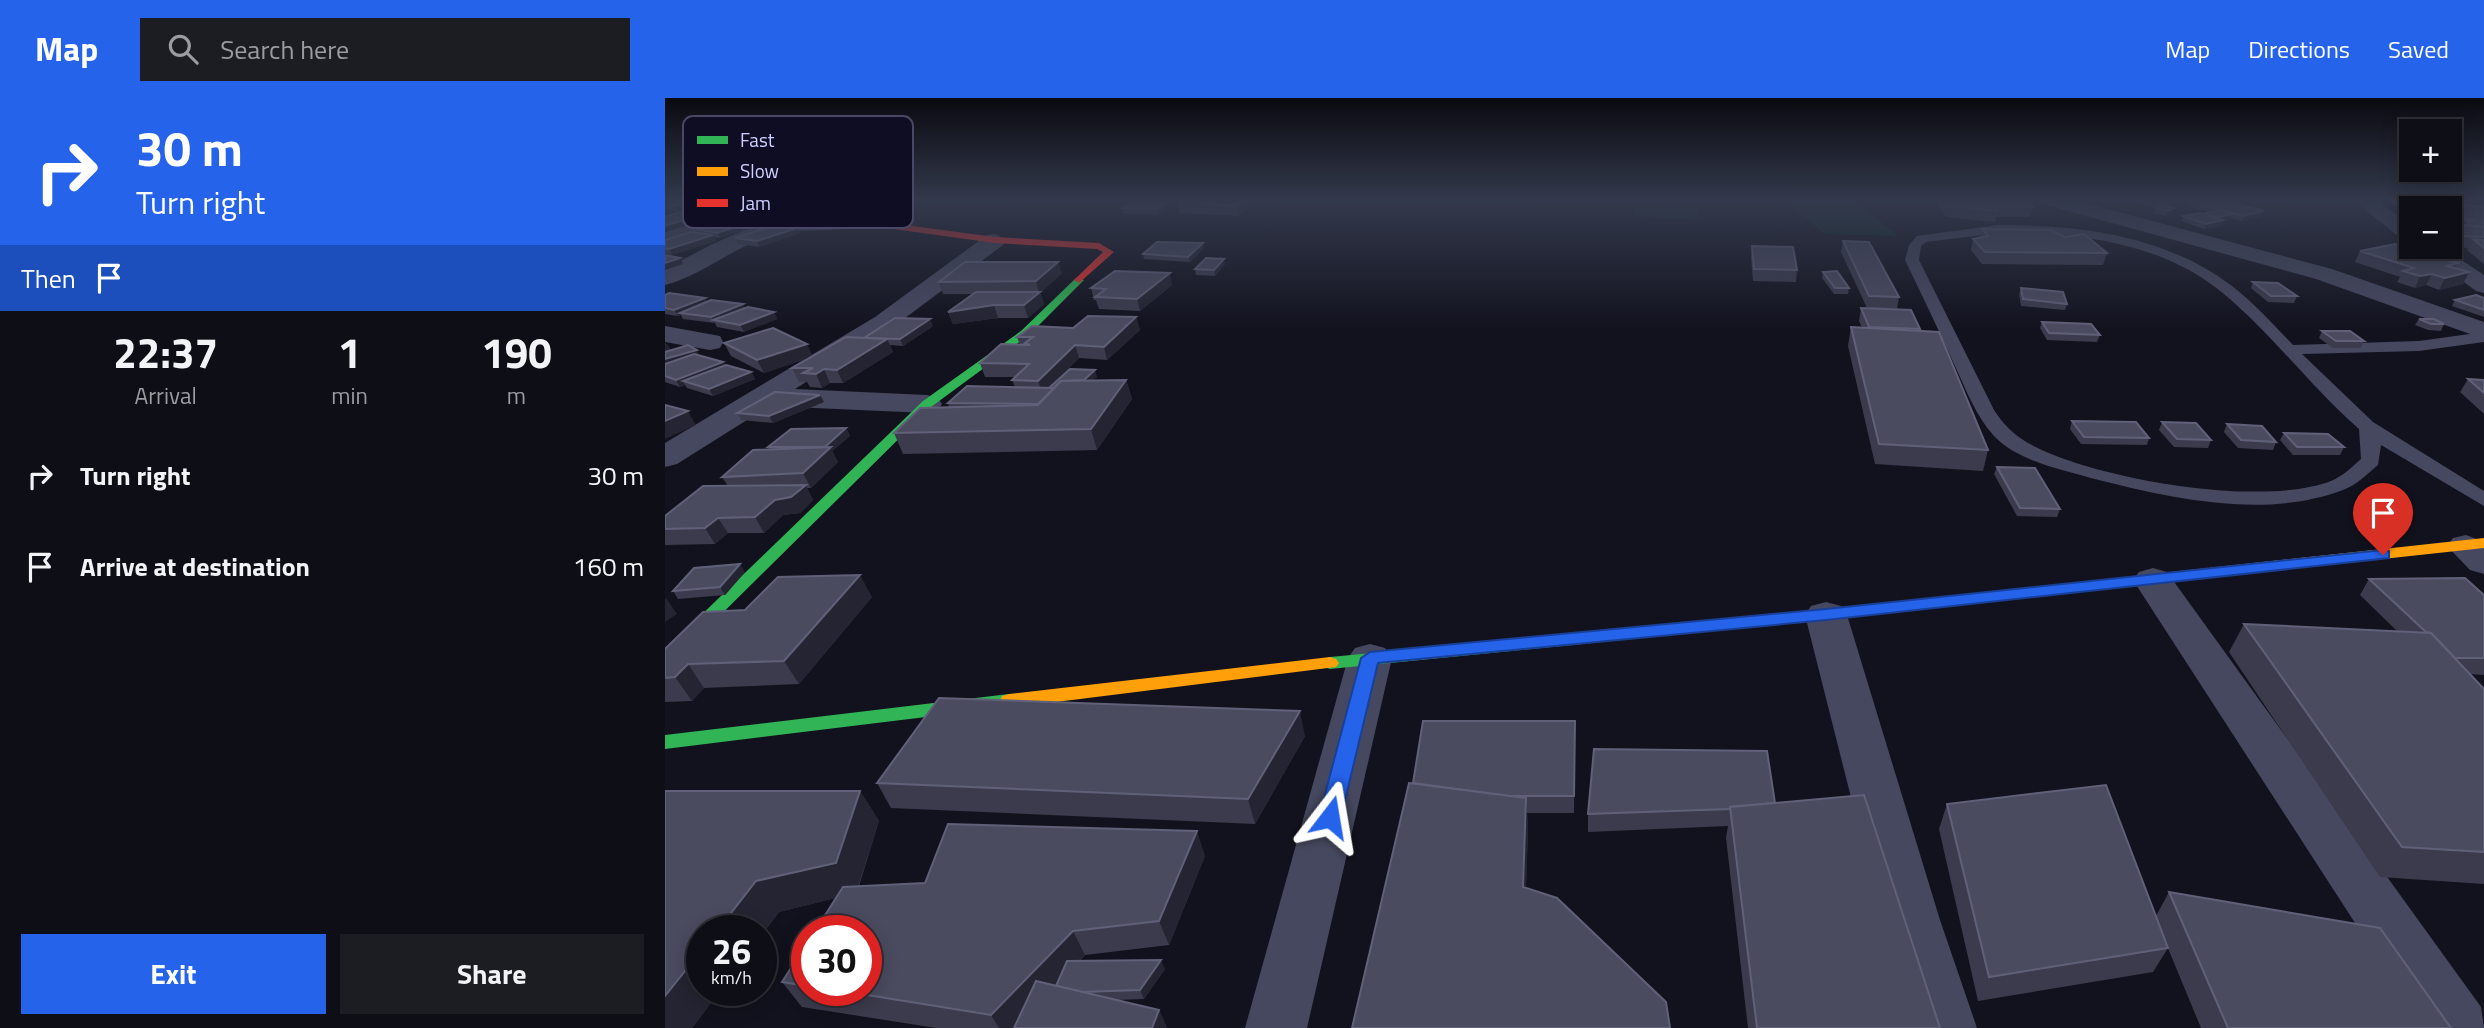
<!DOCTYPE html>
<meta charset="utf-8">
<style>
body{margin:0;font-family:"Titillium Web",sans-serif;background:#1c1c23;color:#f1f3f6;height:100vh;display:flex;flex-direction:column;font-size:26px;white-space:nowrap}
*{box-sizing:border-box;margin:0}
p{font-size:23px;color:#9b9ca1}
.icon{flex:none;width:38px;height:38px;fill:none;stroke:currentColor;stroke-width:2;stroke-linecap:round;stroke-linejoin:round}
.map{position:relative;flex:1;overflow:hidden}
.panel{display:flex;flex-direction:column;background:#0e0e16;width:665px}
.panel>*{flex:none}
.top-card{background:#2563eb;color:#fff;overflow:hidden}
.tools{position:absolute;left:1734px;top:21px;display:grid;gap:14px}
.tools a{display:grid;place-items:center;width:63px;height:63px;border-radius:0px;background:#0e0e16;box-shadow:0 4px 18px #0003,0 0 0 2px #2e2e35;font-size:35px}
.speed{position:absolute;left:21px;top:817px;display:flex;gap:14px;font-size:35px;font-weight:700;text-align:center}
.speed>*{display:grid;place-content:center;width:91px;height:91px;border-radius:50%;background:#0e0e16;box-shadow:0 4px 18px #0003,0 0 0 2px #2e2e35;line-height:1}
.speed small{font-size:18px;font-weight:400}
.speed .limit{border:10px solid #d22;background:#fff;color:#111}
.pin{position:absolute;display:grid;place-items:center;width:60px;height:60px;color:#fff;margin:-72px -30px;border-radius:50% 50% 50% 0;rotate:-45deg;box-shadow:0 0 7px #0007}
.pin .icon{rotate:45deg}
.me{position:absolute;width:77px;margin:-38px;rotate:14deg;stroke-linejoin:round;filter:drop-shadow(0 0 5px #0008)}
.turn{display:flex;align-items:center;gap:24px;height:147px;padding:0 21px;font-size:32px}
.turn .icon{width:91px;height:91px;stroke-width:2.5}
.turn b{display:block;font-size:49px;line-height:60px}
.then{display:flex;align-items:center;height:66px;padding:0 21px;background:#0003;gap:14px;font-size:26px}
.eta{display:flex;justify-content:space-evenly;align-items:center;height:119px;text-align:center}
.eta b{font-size:42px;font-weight:700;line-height:49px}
.cta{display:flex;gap:14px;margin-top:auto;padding:14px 21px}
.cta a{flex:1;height:80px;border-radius:0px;background:#2563eb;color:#fff;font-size:28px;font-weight:700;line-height:80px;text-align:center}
.cta a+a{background:#1c1c23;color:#f1f3f6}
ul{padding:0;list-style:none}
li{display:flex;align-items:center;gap:21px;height:91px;padding:0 21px}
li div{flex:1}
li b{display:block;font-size:26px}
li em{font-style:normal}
header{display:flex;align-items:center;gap:42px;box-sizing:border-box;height:98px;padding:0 35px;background:#2563eb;color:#fff}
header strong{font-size:33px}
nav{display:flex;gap:38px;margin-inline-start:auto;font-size:24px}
.search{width:490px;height:63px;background:#1c1c23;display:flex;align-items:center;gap:18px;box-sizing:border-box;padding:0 24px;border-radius:0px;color:#9b9ca1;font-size:26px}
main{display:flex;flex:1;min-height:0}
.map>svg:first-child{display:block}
</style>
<header>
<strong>Map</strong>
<div class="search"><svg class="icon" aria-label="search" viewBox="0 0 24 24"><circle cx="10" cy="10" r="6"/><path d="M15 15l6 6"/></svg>Search here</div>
<nav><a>Map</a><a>Directions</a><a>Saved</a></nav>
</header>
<main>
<section class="panel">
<div class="top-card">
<div class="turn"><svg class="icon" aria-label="right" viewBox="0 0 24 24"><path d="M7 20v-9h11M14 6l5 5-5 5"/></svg><div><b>30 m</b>Turn right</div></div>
<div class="then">Then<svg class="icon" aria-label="arrive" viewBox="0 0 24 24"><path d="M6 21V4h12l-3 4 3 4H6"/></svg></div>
</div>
<div class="eta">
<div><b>22:37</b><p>Arrival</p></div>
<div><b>1</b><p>min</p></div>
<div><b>190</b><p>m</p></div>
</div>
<ul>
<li><svg class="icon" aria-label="right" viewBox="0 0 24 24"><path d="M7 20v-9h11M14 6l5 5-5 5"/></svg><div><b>Turn right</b></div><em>30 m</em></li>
<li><svg class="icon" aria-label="arrive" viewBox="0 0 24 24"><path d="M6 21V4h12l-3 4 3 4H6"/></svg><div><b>Arrive at destination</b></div><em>160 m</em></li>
</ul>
<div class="cta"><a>Exit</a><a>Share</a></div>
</section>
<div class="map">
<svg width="1819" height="930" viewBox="0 0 1819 930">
<rect width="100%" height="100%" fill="#12121e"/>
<g fill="#0f2928">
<polygon points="1116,102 1191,102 1233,138 1161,136"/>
<polygon points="969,109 1032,110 1034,122 969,118"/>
</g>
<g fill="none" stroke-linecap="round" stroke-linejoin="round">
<path fill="#46485f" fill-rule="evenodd" d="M1333 127C1415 127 1500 137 1567 188 1589 205 1609 227 1628 247L1754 243 1819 234V244L1754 253 1637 256 1708 324 1819 393V408L1716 347 1713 367C1702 376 1692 387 1678 392 1598 422 1505 400 1426 380 1394 371 1353 363 1329 338 1311 318 1301 292 1290 268 1274 233 1257 197 1240 162L1244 147 1252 138ZM1333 135C1412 135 1496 143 1559 196 1608 237 1646 289 1694 331L1696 361C1687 369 1678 378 1666 383 1596 410 1428 381 1363 345 1349 337 1338 326 1329 312L1254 162 1256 148 1261 144Z"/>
<g fill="#46485f" fill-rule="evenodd">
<path d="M199 102H231L235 107C212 139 156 129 123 134 77 140 43 176 0 187V171C35 153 70 132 109 124 141 117 180 126 210 108Z"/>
<polygon points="1375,102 1409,102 1667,171 1819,224 1819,241 1651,181 1378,106"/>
<polygon points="1688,102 1711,102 1746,127 1746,143 1738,142"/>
<polygon points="1724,102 1778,102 1819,108 1819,120 1785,115 1785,110 1751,110 1727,106"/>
<polygon points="91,106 101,112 98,116 0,147 0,134"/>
<polygon points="330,136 341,142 338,147 228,229 130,291 262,297 273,300 277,306 273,312 262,315 104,308 12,366 0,369 0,345 210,219 322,137"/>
<polygon points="1752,149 1777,149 1819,177 1819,195 1811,193"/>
<polygon points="0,228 55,238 58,244 55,250 45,252 0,244"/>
<polygon points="1801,437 1819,444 1819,476 1805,472 1782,448 1788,440"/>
<polygon points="1488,470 1502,474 1816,909 1819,930 1758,930 1468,482 1474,474"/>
<polygon points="1161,504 1176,508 1182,517 1275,822 1312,930 1250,930 1217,822 1140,517 1146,508"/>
<polygon points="705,546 720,550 727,560 642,930 580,930 683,560 690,550"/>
</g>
<g fill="#30b455" fill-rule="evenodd">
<polygon points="411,180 419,182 364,237 266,309 6,566 0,568 0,552 258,303 356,233"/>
<polygon points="1181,510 1187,511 1189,515 1187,519 665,571 659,569 656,565 659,561 665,559"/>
<polygon points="344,596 351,598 353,603 351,608 0,651 0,637"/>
</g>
<g fill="#ff9f0a" fill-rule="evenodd">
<polygon points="1819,440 1819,450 1443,491 1435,486 1443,481"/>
<polygon points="665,559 671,561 674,565 671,569 344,610 337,608 335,603 337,598 344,596"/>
</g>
<g fill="#e5322d" fill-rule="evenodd">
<polygon points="188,120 330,139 434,145 449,154 414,185 409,182 411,180 438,154 432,151 330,145 185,125 185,121"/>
<polygon points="1443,481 1449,483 1451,486 1449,489 1181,520 1173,515 1181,510"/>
</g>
</g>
<g fill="#3b3b4d">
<polygon points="53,102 13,114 6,113 8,116 0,119 0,103"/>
<polygon points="54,102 105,102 91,106 85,106 86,108 47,120 39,119 40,122 0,134 0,119 25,114 23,111"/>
<polygon points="131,102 174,102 152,109 140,108 142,113 102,125 94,124 96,127 55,140 49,139 51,143 7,157 0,156 0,142 33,135 31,131 81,120 80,117 133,106"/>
<polygon points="455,102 509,102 509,105 493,117 458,115 457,110 467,103"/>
<polygon points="517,102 595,102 574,118 515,115 512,105"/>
<polygon points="1272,102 1361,102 1368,109 1365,119 1331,119 1330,124 1281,119 1272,106"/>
<polygon points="1472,102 1518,102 1518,105 1505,109 1509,110 1507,116 1500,118 1488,115 1490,110 1472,105"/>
<polygon points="1527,104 1597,119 1576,123 1566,120 1565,121 1558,123 1556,128 1539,131 1516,123 1518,118 1540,116 1541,115 1543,114 1525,109"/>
<polygon points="212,105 156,124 136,122 133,116"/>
<polygon points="1777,105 1819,109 1819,166 1802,152 1803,150 1793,149 1785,143 1785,110 1774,110"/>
<polygon points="1742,117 1746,117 1746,130 1739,122"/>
<polygon points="1317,131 1400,139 1442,155 1438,167 1317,166 1306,152 1308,141 1314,140"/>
<polygon points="135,135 94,149 73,146 70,140"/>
<polygon points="1178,143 1234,199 1232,211 1255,231 1255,233 1323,352 1318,373 1210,366 1183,248 1186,229 1197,230 1194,223 1196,210 1202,210 1176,154"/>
<polygon points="1087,148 1132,172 1131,184 1088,183 1086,159"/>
<polygon points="539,150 525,164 479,161 478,156"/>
<polygon points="1695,153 1793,165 1790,170 1804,174 1798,186 1774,192 1761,187 1750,190 1732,184 1735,179 1690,164"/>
<polygon points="560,166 550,178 531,177 530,171"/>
<polygon points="1158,174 1184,190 1183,196 1169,196 1157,180"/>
<polygon points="397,175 375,195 379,206 363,220 333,220 288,226 283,214 308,196 278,196 274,184"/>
<polygon points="1588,184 1632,198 1629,205 1603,204 1586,190"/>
<polygon points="507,187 475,213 434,211 431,202 429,202 426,190"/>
<polygon points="1356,190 1402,206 1400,212 1356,208 1354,196"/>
<polygon points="0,197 109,214 112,221 79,234 52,229 50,225 18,221 16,217 13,218 0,216"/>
<polygon points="1819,200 1819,219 1787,208 1790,202"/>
<polygon points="471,219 475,232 442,262 414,260 391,283 432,279 428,282 461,282 467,301 432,352 238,356 229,335 284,309 283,305 350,289 347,282 350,279 320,279 315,265 355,247 352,239"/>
<polygon points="1754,221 1779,226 1776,233 1763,232 1750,227"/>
<polygon points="1377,224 1435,237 1432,244 1382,242 1375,230"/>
<polygon points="268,228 238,248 225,247 228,254 178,285 165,285 157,290 145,289 142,284 134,284 127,270 146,259 99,275 66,258 59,245 148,258 199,240"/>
<polygon points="1657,233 1699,243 1696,250 1668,250 1654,240"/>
<polygon points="0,245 6,252 34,257 58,264 60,268 86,274 90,281 48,298 22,290 20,287 15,289 0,284"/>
<polygon points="1803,281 1819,282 1819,316 1795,294"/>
<polygon points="155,297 159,304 108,325 76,322 72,315"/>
<polygon points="1407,323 1484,340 1482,347 1416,346 1405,331"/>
<polygon points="1497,324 1546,342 1543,350 1509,349 1494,332"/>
<polygon points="1562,326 1611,344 1608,352 1573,350 1559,334"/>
<polygon points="181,330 185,338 167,353 173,364 146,390 142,390 148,402 135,415 118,417 99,435 63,435 50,446 0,447 0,418 63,388 57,379 104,352 103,349"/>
<polygon points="1619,335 1679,349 1675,357 1628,357 1615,342"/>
<polygon points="1332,369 1395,411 1392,419 1352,418 1329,376"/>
<polygon points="80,474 60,497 13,501 8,493"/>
<polygon points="1704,481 1819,497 1819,577 1805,576 1819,591 1819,786 1715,779 1564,554 1579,526 1732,533 1695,497"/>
<polygon points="207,499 134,586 39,590 27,603 0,604 0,551 80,512"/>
<polygon points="910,623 909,715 862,715 863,730 861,789 1005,930 748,685"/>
<polygon points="640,638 590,726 226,710 212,685"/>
<polygon points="195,693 214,723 194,788 260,785 540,758 504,847 420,857 415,863 500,871 479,901 450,902 494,912 502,930 271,930 137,909 117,884 142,845 142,892 201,892 170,800 114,814 27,930 0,930"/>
<polygon points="1110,705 1275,930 1083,930 1061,740 1063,728 923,734 923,716"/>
<polygon points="1282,706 1491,818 1504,794 1786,930 1536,930 1500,843 1503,850 1488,874 1313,903 1274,731"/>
</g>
<g fill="#242432">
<polygon points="32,102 53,102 13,114 10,108"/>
<polygon points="83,102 86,108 47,120 44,114"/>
<polygon points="89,102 105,102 91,106"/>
<polygon points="155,102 174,102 152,109 150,104"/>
<polygon points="203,102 211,102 212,105 156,124 154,119"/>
<polygon points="505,102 509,102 509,105 493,117 492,111"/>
<polygon points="579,102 595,102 574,118 572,108"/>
<polygon points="1511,102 1518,102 1518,105 1498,112 1500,106"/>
<polygon points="140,107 142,113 102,125 100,120"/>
<polygon points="1509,110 1507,116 1500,118 1502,113"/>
<polygon points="5,111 8,116 0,119 0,112"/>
<polygon points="1599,113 1597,119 1576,123 1578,118"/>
<polygon points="38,116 40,122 0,134 0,128"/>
<polygon points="1567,116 1565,121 1558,123 1556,128 1539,131 1541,126 1552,123 1553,119"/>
<polygon points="93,122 96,127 55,140 52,135"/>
<polygon points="132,130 135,135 94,149 92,143"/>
<polygon points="48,137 51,143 7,157 4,151"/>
<polygon points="538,145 539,150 525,164 523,159"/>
<polygon points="15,160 18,166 0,172 0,165"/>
<polygon points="559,161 560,166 550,178 549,172"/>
<polygon points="393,164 397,175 375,195 379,206 363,220 359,207 374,195 371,183"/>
<polygon points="1804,174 1798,186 1774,192 1780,180"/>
<polygon points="505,175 507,187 475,213 472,201"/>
<polygon points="1767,176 1761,187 1750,190 1755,178"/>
<polygon points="40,200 43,206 15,215 16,217 13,218 9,212"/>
<polygon points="78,206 81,212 48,222 49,225 46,219"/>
<polygon points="329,207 333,220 288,226 283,214"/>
<polygon points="109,214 112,221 79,234 75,227"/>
<polygon points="471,219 475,232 442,262 439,249"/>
<polygon points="265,221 268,228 238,248 235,241"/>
<polygon points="222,241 228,254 178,285 172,272"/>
<polygon points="2,246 6,253 0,255 0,247"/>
<polygon points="142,246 148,259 99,275 92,262"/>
<polygon points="410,247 414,260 378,297 373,283"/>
<polygon points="32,252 35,258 0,270 0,261"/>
<polygon points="58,264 61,271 18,283 20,287 15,289 11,282"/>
<polygon points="159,271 165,285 157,290 151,276"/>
<polygon points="430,272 432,279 412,298 409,291"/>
<polygon points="86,274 90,281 48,298 44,291"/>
<polygon points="461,282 467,301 432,352 426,331"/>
<polygon points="155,297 159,304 108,325 104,318"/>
<polygon points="23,313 31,327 0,341 0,323"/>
<polygon points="181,330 185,338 167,353 173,364 146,390 138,375 162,353 160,349"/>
<polygon points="141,387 148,402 135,415 118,417 99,435 90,419 110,402"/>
<polygon points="53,420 63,435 50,446 40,430"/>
<polygon points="75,466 80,474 60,497 55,489"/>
<polygon points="195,477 207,499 134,586 119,563"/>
<polygon points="1,500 12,516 0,524 0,501"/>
<polygon points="23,566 39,590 27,603 10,579"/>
<polygon points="635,613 640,638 590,726 583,701"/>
<polygon points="195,693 214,723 191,795 114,814 96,838 96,833 52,833 91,783"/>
<polygon points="861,700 863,730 860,819 858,789"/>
<polygon points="532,733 540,758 504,847 494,823"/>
<polygon points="408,833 420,857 352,930 334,930 326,917"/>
<polygon points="37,852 37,892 55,892 27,930 0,930 0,898"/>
<polygon points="496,862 500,871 479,901 475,892"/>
<polygon points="494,912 502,930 487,930"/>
</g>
<g fill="#4b4b60" stroke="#606079" stroke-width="2">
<polygon points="2,102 32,102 10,108 0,107 0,103"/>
<polygon points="468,102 505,102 492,111 457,110"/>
<polygon points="517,102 579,102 572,108 512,105"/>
<polygon points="1279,102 1361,102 1368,109 1328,108 1333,113 1283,108"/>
<polygon points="1484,102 1511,102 1500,106"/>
<polygon points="1537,102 1558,102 1599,113 1578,118 1527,104"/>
<polygon points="1777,105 1819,109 1819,123 1816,123 1819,126 1819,129 1807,128 1802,123 1811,122 1791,120 1799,127 1785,126 1785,118 1787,118 1785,115 1785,110 1781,110"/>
<polygon points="1497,107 1509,110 1502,113 1490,110"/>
<polygon points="1554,112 1567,116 1553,119 1541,115"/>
<polygon points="18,113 38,116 0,128 0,119"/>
<polygon points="1535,115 1558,122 1541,126 1518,118"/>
<polygon points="72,119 93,122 52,135 31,131"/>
<polygon points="1785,126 1819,129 1819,139 1799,138 1785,128"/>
<polygon points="111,127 132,130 92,143 70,140"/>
<polygon points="1317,131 1385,132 1400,139 1419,136 1442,155 1320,154 1308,141 1323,138"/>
<polygon points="26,134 48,137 4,151 0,151 0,142"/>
<polygon points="1808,141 1819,142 1819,150"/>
<polygon points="1178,143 1204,144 1234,199 1204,198"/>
<polygon points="492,144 538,145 523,159 478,156"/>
<polygon points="1730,146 1793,165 1782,168 1804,174 1780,180 1767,176 1755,178 1738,173 1749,170 1695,153"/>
<polygon points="1087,148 1128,149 1132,172 1089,171"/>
<polygon points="0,157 15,160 0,165"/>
<polygon points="541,160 559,161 549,172 530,171"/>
<polygon points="300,164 393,164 371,183 274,184"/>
<polygon points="450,173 505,175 472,201 430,199 441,191 426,190"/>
<polygon points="1172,173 1184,190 1170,190 1158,174"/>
<polygon points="1588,184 1613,185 1632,198 1606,198"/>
<polygon points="1356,190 1398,194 1402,206 1358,201"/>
<polygon points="311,194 375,194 359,207 329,207 283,214"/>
<polygon points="4,195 40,200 9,212 0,210 0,197"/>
<polygon points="1811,197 1819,200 1819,212 1790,202"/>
<polygon points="46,202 78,206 46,219 15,215"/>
<polygon points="83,209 109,214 75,227 48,222"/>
<polygon points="1196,210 1246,212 1255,231 1204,229"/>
<polygon points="423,218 471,219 439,249 410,247 373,283 347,282 364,266 315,265 336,246 365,247 360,245 368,239 352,239 367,228 408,230"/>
<polygon points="230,220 265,221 235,241 199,240"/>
<polygon points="1754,221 1769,221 1779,226 1766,226"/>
<polygon points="1377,224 1426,226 1435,237 1384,235"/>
<polygon points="1186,229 1274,234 1323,352 1214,346"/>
<polygon points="108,230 142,246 92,262 59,245"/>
<polygon points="1657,233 1685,233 1699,243 1671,243"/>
<polygon points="181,239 222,241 172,272 159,271 151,276 138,275 148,270 127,270"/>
<polygon points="23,247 32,252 0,261 0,254"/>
<polygon points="29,256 58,264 11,282 0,278 0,266"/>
<polygon points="61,267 86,274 44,291 18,283"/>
<polygon points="405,271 430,272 419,282 396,283 389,290 384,290"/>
<polygon points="1803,281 1819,282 1819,295"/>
<polygon points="461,282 426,331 229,335 255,310 373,307 396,283"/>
<polygon points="302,288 389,290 373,306 283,305"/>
<polygon points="110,294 155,297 104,318 72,315"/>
<polygon points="0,307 23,313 0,323"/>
<polygon points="1407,323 1471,324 1484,340 1419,339"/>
<polygon points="1497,324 1531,325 1546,342 1512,341"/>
<polygon points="1562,326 1597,328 1611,344 1576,342"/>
<polygon points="181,330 160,349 103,349 126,331"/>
<polygon points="1619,335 1663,336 1679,349 1632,349"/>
<polygon points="166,349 138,375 57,379 88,352"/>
<polygon points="1332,369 1370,370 1395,411 1355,410"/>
<polygon points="141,387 126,399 110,402 90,419 53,420 40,430 0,431 0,418 38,388"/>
<polygon points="75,466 55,489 8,493 29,470"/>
<polygon points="195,477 119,563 23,566 10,579 0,580 0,551 38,514 80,512 113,479"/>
<polygon points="1800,480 1819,497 1819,560 1790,560 1766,535 1761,534 1704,481"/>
<polygon points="1579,526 1766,535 1819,591 1819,754 1737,749"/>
<polygon points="274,600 635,613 583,701 212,685"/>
<polygon points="758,623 910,623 909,698 843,698 748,685"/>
<polygon points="929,651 1102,653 1110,705 1065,709 1065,711 923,716"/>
<polygon points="744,685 861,700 858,789 892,800 1001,904 1005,930 687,930"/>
<polygon points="1441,687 1503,850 1324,879 1282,706"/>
<polygon points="0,693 195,693 171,765 91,783 52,833 37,833 37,852 0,898"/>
<polygon points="1199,697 1275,930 1092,930 1065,709"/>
<polygon points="283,726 532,733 494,823 408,833 326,917 171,892 201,892 201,833 150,833 178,789 260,785"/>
<polygon points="1504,794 1715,830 1786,930 1563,930"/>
<polygon points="142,845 142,888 117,884"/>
<polygon points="496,862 475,892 417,894 391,888 402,863"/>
<polygon points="371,883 494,912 487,930 349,930"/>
</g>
<linearGradient id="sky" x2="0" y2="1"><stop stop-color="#0a0a10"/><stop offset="0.44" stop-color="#33394c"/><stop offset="1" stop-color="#33394c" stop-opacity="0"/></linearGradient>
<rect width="1819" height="232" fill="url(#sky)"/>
<polygon fill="#2563eb" stroke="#184099" stroke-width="2" points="1718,452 1724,453 1724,460 1161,522 713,565 676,719 673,725 665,727 657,725 654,719 696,560 705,554 1161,511"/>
<rect x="18" y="18" width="230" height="112" rx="10" fill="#0e0d23" stroke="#484765" stroke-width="2"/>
<rect x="32" y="38" width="31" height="8" fill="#30b455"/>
<rect x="32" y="69" width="31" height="9" fill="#ff9f0a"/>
<rect x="32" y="101" width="31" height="8" fill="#e5322d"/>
<g font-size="19" fill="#cfcfff">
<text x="75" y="49">Fast</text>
<text x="75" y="80">Slow</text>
<text x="75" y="112">Jam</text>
</g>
</svg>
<div class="tools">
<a>+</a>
<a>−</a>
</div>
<div class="speed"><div>26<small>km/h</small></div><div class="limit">30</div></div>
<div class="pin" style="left:1718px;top:457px;background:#d93025"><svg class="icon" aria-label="arrive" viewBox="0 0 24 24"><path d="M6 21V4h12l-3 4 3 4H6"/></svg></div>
<svg class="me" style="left:665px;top:719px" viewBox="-20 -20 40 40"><path d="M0-17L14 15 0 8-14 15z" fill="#2563eb" stroke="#fff" stroke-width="4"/></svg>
</div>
</main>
